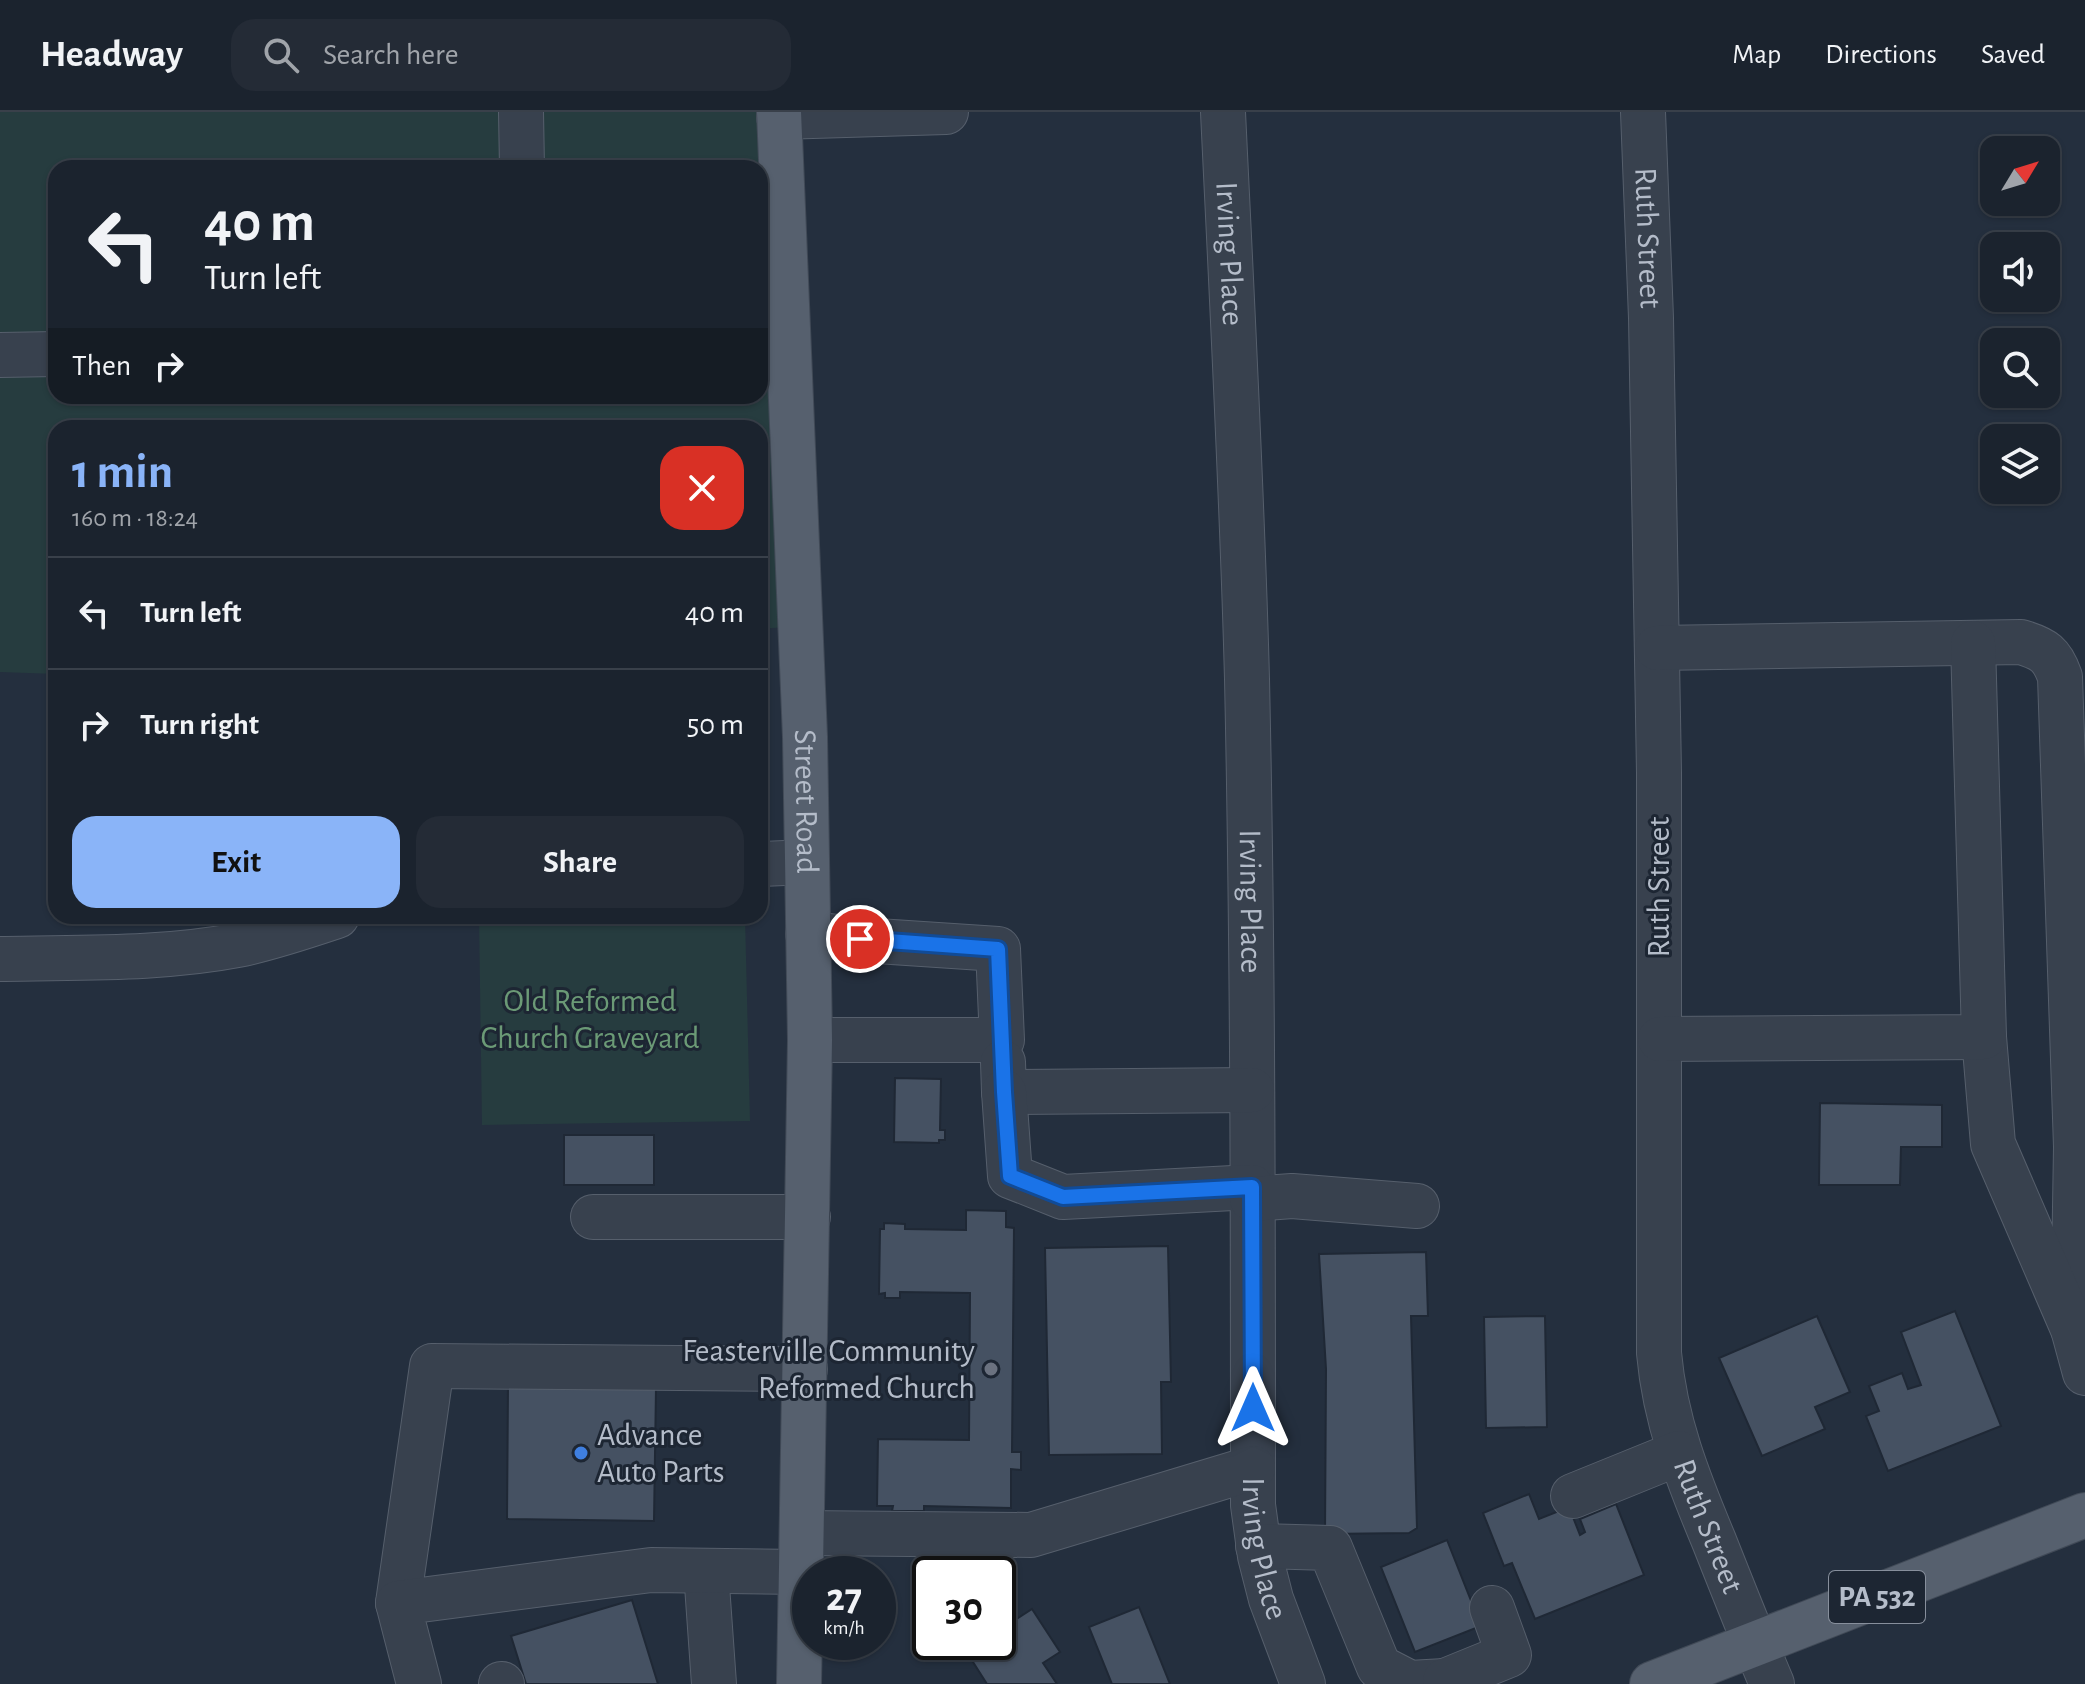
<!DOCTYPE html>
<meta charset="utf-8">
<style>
body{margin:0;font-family:"Alegreya Sans",sans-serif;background:#242b36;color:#f1f3f6;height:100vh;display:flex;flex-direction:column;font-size:30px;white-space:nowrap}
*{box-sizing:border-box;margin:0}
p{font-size:26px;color:#a0a4aa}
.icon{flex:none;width:44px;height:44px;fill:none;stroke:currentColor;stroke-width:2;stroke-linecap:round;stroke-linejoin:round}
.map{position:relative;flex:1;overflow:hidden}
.side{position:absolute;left:48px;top:308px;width:720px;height:504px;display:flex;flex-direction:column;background:#1b232e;border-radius:24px;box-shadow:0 2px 6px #0004,0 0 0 2px #39404a}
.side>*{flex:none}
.banner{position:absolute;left:48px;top:48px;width:720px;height:244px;border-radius:24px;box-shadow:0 2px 6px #0004,0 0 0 2px #39404a;background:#1b232e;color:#f1f3f6;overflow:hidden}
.needle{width:52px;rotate:52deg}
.fabs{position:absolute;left:1980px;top:24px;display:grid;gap:16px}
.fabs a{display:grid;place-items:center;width:80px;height:80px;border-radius:16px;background:#1b232e;box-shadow:0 2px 6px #0004,0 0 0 2px #39404a;font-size:40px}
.speed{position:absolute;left:792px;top:1444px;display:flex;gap:16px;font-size:40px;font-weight:700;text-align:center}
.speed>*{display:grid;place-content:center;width:104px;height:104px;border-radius:50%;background:#1b232e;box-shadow:0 2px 6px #0004,0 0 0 2px #39404a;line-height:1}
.speed small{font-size:20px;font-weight:400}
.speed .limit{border:4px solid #111;border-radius:12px;background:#fff;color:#111}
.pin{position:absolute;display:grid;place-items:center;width:68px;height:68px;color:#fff;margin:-34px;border:4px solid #fff;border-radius:50%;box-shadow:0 2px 8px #0007}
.me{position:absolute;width:88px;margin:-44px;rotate:0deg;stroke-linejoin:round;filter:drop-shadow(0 0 6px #0008)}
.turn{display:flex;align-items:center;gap:28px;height:168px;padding:0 24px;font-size:36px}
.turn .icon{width:104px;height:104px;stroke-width:2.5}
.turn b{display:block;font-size:56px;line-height:68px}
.then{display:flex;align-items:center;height:76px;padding:0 24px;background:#0003;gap:16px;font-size:30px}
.round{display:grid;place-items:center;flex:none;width:84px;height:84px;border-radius:24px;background:#242b36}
.overview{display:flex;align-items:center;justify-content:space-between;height:136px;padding:0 24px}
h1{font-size:48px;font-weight:700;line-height:60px;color:#8ab4f8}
.cta{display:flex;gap:16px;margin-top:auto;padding:16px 24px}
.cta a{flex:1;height:92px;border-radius:24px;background:#8ab4f8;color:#111;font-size:32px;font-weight:700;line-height:92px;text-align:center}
.cta a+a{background:#242b36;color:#f1f3f6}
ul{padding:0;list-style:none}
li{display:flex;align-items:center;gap:24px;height:112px;padding:0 24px;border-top:2px solid #39404a}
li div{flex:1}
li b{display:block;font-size:30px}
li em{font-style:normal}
header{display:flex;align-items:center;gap:48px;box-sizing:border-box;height:112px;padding:0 40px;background:#1b232e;border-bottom:2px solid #39404a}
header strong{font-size:38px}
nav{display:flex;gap:44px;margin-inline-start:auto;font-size:28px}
.search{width:560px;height:72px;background:#242b36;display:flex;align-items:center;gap:20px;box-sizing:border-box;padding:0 28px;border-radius:24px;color:#a0a4aa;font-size:30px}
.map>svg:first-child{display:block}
</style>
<header>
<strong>Headway</strong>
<div class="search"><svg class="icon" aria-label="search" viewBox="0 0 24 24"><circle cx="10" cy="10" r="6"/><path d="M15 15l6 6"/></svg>Search here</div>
<nav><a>Map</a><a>Directions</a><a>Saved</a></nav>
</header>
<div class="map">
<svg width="2085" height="1572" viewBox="0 0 2085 1572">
<rect width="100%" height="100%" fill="#242f3e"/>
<g fill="#263c3f" fill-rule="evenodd">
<path d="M0 0H784L801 514 760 517V316H56V562L0 560ZM56 56H760V284H56Z"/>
<polygon points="479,804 745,804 750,1009 482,1013"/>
</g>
<g fill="#455162" stroke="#1f2835" stroke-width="2">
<polygon points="895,966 941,967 940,1018 945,1018 945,1028 939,1028 939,1031 894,1030"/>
<polygon points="1820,991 1942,993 1942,1035 1901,1035 1900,1073 1819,1073"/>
<rect x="564" y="1023" width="90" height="50"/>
<polygon points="966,1098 1006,1099 1006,1115 1014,1116 1012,1340 1021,1340 1021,1358 1011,1357 1011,1396 924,1394 924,1399 892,1399 893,1394 877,1394 878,1327 969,1328 970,1181 900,1180 900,1186 885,1186 885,1181 879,1182 880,1117 884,1117 884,1111 905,1112 905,1117 966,1118"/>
<polygon points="1168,1134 1171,1270 1161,1270 1162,1342 1049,1343 1045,1136"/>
<polygon points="1426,1140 1428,1204 1411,1204 1417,1416 1409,1421 1325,1422 1326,1257 1319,1142"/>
<polygon points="1955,1199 2001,1314 1888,1359 1866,1304 1879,1299 1869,1274 1902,1261 1908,1277 1921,1273 1901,1220"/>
<polygon points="1545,1204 1547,1315 1486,1316 1484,1205"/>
<polygon points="1817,1204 1850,1280 1815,1295 1825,1317 1762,1344 1719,1246"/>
<polygon points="508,1274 656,1276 654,1409 507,1407"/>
<polygon points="1529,1382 1539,1407 1569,1395 1580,1423 1585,1420 1580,1407 1616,1392 1644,1463 1535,1507 1512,1451 1504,1454 1483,1401"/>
<polygon points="1447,1428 1481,1514 1415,1540 1381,1455"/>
<polygon points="632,1488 658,1572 526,1572 511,1524"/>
<polygon points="1139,1495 1170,1572 1112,1572 1089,1515"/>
<polygon points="1032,1497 1060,1540 1043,1551 1057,1572 987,1572 966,1539 980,1530 998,1530 998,1519"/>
</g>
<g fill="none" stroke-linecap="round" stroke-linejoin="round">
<defs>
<g id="minor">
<polyline points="521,0 522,56"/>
<path id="s1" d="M1223 0C1232 189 1242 378 1247 567 1253 842 1253 1117 1253 1393L1260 1444 1271 1487 1303 1572"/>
<path id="s2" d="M1643 0 1651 206 1659 661V1241C1665 1309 1688 1367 1714 1429 1733 1477 1752 1525 1772 1572"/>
<polyline points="779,5 946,0"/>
<polyline points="0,243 56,242"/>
<path d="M1657 536 2021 530C2044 537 2052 542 2060 565L2076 1035 2073 1217"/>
<polyline points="760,752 807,750"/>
<polyline points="808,822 877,829 998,837 1002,928 810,928"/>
<path d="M0 847C79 845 160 848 238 833 272 826 304 815 337 804"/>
<polyline points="1984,925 1993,1032 2073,1217 2085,1261"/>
<polyline points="1660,927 1984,925 1973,531"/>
<polyline points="1003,950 1004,980 1252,978"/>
<polyline points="1004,980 1010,1064 1063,1085 1252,1075"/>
<polyline points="1252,1087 1292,1084 1417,1094"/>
<polyline points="593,1105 808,1105"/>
<polyline points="1573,1384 1679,1341"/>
<polyline points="802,1421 1031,1423 1253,1356"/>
<polyline points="1258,1434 1330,1436 1379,1555 1410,1571 1445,1569 1446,1572"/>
<polyline points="706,1459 714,1572"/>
<polyline points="398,1491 432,1254 805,1257"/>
<polyline points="1445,1569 1509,1543 1492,1496"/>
<polyline points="419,1572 398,1491 651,1458 801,1460"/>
<polyline points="501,1572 502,1572"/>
</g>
<g id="major">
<path id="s3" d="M779 0 805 625 810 928 799 1572"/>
<polyline points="1652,1572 2085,1403"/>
</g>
</defs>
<use href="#minor" stroke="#565f6c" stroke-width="46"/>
<use href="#major" stroke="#414a57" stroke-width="46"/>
<use href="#minor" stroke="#38414e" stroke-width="44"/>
<use href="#major" stroke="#56606e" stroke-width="44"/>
</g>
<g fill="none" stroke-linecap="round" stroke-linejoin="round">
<defs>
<polyline id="route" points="860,827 998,837 1004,980 1010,1064 1063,1085 1252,1075 1253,1296"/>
</defs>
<use href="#route" stroke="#114b97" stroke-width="20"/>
<use href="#route" stroke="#1a73e8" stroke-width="14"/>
</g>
<circle fill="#6b7280" stroke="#1d2633" stroke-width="3" cx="991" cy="1257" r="8"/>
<circle fill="#3f7fe0" stroke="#1d2633" stroke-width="3" cx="581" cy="1341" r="8"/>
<g text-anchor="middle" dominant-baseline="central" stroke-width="6" stroke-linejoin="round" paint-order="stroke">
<rect fill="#1d2633" stroke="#878f9c" stroke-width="2" x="1829" y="1459" width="96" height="52" rx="6"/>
<g font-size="30" font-weight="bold" fill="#b4bcc9">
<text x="1877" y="1485">PA 532</text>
</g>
<g font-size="32" fill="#b4bcc9" stroke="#1d2633">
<text stroke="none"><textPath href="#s2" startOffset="126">Ruth Street</textPath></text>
<text stroke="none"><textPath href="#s1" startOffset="142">Irving Place</textPath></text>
<text stroke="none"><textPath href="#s3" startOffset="690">Street Road</textPath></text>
<text transform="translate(1659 775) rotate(-90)">Ruth Street</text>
<text stroke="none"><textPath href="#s1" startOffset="790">Irving Place</textPath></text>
<text stroke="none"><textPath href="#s2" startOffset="1422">Ruth Street</textPath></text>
<text stroke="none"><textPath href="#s1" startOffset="1438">Irving Place</textPath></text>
</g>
<g font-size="32" fill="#6b9a76" stroke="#1d2633">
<text x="590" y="889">Old Reformed<tspan x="590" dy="37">Church Graveyard</tspan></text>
</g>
<g font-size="32" fill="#b4bcc9" stroke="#1d2633" text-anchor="end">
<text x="975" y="1239">Feasterville Community<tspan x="975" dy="37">Reformed Church</tspan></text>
<text x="597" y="1323" text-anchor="start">Advance<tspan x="597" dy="37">Auto Parts</tspan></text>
</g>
</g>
</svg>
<div class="fabs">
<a><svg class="needle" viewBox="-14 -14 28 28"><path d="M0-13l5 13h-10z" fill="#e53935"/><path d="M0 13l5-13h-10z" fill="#a0a4aa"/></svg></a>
<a><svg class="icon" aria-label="sound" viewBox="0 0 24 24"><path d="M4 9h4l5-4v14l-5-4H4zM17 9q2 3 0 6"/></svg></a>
<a><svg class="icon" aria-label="search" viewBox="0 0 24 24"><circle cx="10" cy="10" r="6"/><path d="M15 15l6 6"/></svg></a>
<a><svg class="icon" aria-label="layers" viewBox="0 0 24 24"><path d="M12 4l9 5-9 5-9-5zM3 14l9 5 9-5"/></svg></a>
</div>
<div class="speed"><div>27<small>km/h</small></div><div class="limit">30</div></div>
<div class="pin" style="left:860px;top:827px;background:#d93025"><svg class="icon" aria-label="arrive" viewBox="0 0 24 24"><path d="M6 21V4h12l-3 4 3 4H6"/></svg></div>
<svg class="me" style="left:1253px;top:1296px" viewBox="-20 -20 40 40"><path d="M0-17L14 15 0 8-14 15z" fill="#1a73e8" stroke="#fff" stroke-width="4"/></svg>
<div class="banner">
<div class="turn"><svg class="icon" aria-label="left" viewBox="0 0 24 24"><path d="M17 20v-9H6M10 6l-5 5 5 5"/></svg><div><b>40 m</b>Turn left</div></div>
<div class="then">Then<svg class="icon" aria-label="right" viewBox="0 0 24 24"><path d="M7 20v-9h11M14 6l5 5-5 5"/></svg></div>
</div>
<section class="side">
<div class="overview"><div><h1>1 min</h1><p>160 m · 18:24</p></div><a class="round" style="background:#d93025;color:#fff"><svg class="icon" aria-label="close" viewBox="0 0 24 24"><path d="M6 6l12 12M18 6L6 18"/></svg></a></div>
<ul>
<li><svg class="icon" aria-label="left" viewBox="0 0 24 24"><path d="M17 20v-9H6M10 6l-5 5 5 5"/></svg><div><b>Turn left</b></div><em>40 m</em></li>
<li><svg class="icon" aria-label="right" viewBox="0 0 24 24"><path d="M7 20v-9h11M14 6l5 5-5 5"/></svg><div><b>Turn right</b></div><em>50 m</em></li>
</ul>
<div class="cta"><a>Exit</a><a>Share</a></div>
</section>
</div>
